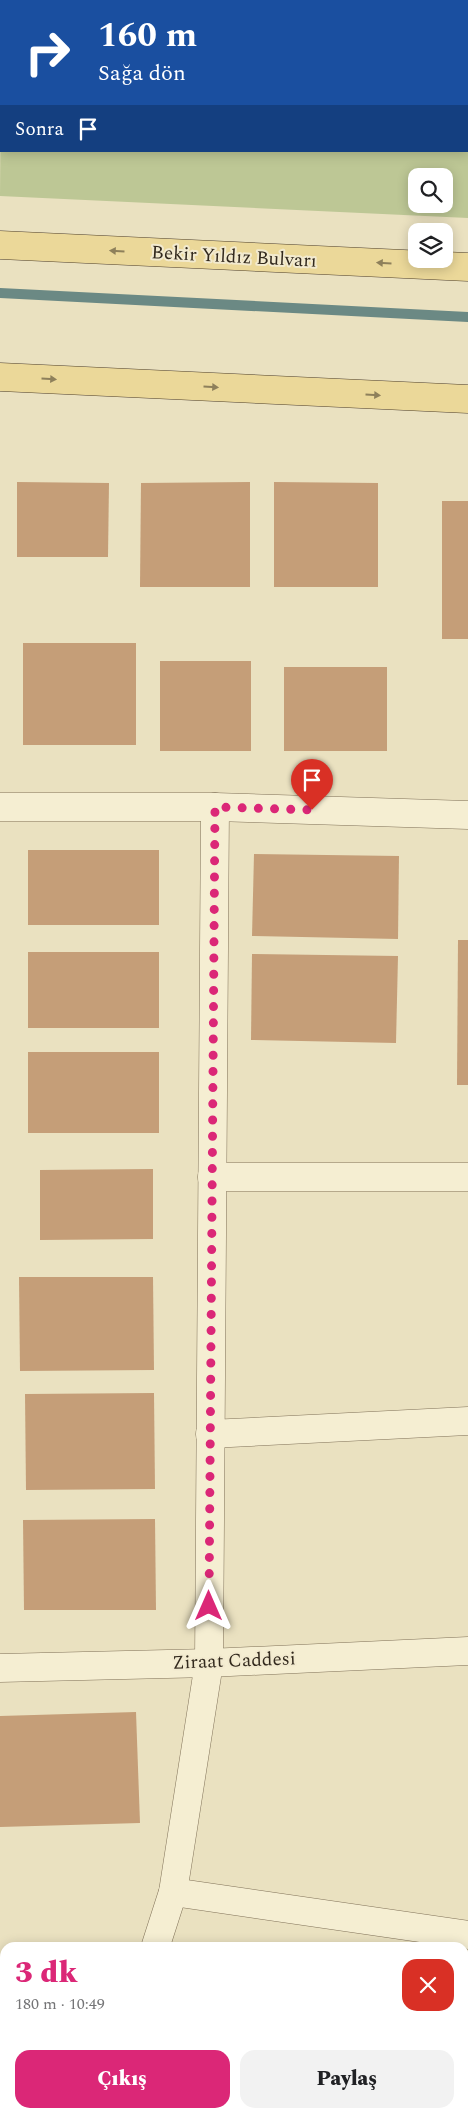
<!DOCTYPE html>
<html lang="tr">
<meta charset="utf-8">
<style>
body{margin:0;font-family:Spectral,serif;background:#f2f2f2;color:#202124;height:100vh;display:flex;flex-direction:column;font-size:19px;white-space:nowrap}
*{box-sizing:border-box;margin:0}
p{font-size:16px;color:#757577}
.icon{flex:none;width:28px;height:28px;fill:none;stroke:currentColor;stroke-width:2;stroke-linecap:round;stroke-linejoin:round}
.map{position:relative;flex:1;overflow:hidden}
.sheet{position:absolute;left:0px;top:1942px;width:469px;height:176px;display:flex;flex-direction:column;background:#fff;border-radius:15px 15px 0 0;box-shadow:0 2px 12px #0003}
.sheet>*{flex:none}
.top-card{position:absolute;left:0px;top:0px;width:469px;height:152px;box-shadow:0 2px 12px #0003;background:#1a4fa0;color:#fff;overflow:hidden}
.buttons{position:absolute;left:408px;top:168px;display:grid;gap:10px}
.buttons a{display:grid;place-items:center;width:45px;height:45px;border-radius:10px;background:#fff;box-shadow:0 2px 12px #0003;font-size:25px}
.pin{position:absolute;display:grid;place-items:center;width:42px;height:42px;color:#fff;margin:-51px -21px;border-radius:50% 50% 50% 0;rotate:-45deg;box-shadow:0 0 5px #0007}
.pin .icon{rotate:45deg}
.me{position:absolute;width:55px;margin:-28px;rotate:0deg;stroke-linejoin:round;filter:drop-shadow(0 0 4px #0008)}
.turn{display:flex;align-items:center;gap:18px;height:105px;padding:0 15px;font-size:22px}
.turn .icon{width:65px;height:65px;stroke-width:2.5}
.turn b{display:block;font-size:35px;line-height:42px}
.then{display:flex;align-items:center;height:48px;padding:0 15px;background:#0003;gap:10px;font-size:19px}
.round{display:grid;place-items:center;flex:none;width:52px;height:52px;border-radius:15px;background:#f2f2f2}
.overview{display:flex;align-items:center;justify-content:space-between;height:85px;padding:0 15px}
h1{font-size:30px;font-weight:800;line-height:38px;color:#db2777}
.action{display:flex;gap:10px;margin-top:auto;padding:10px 15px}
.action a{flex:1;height:58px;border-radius:15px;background:#db2777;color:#fff;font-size:20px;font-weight:800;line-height:58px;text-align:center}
.action a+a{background:#f2f2f2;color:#202124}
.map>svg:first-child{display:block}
</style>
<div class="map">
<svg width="468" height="2118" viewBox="0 0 468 2118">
<rect width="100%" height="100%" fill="#eae1c0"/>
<polygon fill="#dfdbae" points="0,0 468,0 468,53 468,1 1,1 0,67"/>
<path fill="#bdc795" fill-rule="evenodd" d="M468 53V218L0 196 1 67V151H468ZM416 176H444V204H416Z"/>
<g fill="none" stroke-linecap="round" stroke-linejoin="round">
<polyline stroke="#6b8984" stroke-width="10" points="0,293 468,317"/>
</g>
<g fill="#c59e78">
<polygon points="17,482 109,483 108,557 17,557"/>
<polygon points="250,482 250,587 140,587 141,483"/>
<polygon points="274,482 378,483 378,587 274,587"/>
<rect x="442" y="501" width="26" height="138"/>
<rect x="23" y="643" width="113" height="102"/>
<rect x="160" y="661" width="91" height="90"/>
<rect x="284" y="667" width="103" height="84"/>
<rect x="28" y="850" width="131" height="75"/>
<polygon points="254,854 399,856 398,939 252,936"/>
<polygon points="458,940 468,940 468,1085 457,1085"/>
<rect x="28" y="952" width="131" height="76"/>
<polygon points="252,954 398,956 396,1043 251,1040"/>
<rect x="28" y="1052" width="131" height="81"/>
<polygon points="153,1169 153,1239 40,1240 40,1170"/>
<polygon points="19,1277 153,1277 154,1370 20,1371"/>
<polygon points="154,1393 155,1489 26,1490 25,1394"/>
<polygon points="155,1519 156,1610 24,1610 23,1520"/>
<polygon points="136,1712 140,1823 0,1827 0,1716"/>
</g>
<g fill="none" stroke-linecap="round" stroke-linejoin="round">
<defs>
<g id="minor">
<polyline points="0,807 215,807 468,815"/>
<polyline points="212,1177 468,1177"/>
<polyline points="210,1434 468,1421"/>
<polyline points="0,1668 209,1663 468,1651"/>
<polyline points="173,1892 468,1935"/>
<polyline points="155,1948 173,1892 209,1663 215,807"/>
<polyline points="102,2118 103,2114"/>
</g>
<g id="major">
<polyline points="0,245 468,267"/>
<polyline points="0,377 468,399"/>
</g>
</defs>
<use href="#minor" stroke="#817259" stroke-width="29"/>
<use href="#major" stroke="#4f402e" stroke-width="29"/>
<use href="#minor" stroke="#f5eed2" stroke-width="28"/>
<use href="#major" stroke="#ebd899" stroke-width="28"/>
</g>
<defs><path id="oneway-solid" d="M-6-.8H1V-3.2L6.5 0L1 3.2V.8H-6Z" transform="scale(1.25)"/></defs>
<g fill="#8e805b">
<use href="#oneway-solid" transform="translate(117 251) rotate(-177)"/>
<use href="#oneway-solid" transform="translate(384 263) rotate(-177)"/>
<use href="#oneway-solid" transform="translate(49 379) rotate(3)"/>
<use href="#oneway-solid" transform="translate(211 387) rotate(3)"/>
<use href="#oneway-solid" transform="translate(373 395) rotate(3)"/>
</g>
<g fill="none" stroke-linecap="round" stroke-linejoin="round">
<polyline stroke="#db2777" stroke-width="9" stroke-dasharray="0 16.2" points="209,1606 215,807 312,810"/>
</g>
<g text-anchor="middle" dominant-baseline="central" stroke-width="4" stroke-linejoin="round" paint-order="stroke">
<g font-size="19" fill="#32291d" stroke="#f2eacf">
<text transform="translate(234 257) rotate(3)">Bekir Yıldız Bulvarı</text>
<text transform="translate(234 1661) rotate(-2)">Ziraat Caddesi</text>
</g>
</g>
</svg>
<div class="buttons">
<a><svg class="icon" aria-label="search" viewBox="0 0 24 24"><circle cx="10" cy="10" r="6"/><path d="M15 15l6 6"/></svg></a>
<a><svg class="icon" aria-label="layers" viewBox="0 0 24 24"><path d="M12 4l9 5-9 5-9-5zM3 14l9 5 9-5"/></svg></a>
</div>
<div class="pin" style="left:312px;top:810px;background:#d93025"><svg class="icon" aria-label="arrive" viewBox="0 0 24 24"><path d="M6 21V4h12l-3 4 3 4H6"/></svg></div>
<svg class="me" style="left:209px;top:1606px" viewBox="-20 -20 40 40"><path d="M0-17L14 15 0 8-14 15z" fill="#db2777" stroke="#fff" stroke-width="4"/></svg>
<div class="top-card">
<div class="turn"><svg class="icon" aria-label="right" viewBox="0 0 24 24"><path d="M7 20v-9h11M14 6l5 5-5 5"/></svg><div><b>160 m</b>Sağa dön</div></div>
<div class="then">Sonra<svg class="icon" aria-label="arrive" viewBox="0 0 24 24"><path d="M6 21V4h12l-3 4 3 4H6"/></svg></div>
</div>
<section class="sheet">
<div class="overview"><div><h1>3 dk</h1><p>180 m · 10:49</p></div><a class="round" style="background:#d93025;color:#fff"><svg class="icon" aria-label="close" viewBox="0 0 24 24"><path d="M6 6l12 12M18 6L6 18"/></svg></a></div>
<div class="action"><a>Çıkış</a><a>Paylaş</a></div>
</section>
</div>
